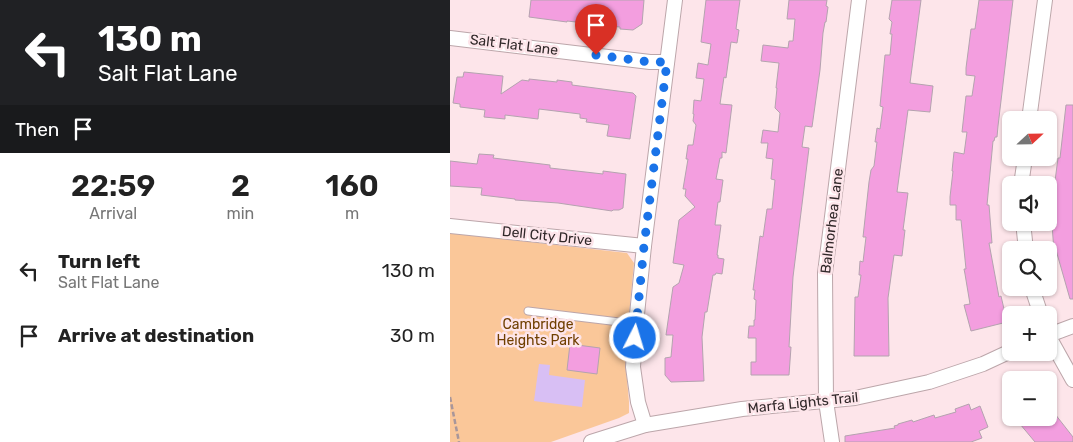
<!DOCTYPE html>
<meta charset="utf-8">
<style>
body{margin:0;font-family:Rubik,sans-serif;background:#f2f2f2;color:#222;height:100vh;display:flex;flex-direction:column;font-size:19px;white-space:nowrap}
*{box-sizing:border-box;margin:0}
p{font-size:16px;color:#767676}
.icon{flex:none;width:28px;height:28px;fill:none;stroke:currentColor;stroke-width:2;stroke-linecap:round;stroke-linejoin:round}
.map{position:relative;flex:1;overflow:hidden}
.sheet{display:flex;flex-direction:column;background:#fff;width:450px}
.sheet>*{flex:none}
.banner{background:#202124;color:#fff;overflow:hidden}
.needle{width:32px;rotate:68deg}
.fabs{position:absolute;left:552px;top:111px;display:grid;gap:10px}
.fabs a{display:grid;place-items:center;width:55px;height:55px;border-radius:8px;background:#fff;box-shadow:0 1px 4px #0004;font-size:25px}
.pin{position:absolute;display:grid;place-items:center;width:42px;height:42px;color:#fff;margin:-51px -21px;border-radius:50% 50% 50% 0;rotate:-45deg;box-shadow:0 0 5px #0007}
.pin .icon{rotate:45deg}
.me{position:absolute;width:55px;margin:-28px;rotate:5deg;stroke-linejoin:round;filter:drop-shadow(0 0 4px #0008)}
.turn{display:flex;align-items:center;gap:18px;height:105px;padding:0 15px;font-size:22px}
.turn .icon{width:65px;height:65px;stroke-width:2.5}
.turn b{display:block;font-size:35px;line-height:42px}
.then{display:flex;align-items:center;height:48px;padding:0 15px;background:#0003;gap:10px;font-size:19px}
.eta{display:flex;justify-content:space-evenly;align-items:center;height:85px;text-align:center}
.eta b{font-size:30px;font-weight:600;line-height:35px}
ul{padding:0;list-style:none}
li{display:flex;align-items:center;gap:15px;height:65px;padding:0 15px}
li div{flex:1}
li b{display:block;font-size:19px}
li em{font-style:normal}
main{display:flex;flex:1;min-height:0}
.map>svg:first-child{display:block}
</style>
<main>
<section class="sheet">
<div class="banner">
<div class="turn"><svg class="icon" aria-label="left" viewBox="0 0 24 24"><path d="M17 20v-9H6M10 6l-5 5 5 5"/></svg><div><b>130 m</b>Salt Flat Lane</div></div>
<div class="then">Then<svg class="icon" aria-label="arrive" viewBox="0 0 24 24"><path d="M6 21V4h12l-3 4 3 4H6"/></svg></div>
</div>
<div class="eta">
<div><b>22:59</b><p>Arrival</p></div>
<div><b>2</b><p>min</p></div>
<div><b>160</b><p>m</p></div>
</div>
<ul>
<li><svg class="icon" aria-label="left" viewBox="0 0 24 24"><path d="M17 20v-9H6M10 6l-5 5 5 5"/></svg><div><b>Turn left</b><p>Salt Flat Lane</p></div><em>130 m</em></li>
<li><svg class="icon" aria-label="arrive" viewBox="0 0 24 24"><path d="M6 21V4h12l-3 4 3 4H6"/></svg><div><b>Arrive at destination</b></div><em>30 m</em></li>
</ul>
</section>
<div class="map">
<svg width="623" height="442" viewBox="0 0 623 442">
<rect width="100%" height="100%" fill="#fde5ea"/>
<polygon fill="#fac799" points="0,233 177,253 184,263 175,357 179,402 179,413 169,418 101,442 0,442"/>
<polygon fill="#d8bff4" points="89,364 100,365 99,375 135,380 132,407 84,401"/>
<g fill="#f39edf" stroke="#b4a3af">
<polygon points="81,0 194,0 192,24 183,30 170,29 170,27 144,25 147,6 126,22 117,21 117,22 79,17"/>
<polygon points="256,0 290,0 286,29 289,30 287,43 281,42 276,78 274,77 270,104 282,105 276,153 272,152 272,158 270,158 266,179 273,180 270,202 268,202 265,225 271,225 267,255 268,255 268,258 274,259 272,274 266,273 265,275 263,275 257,312 255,312 252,337 254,381 221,382 215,375 215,358 221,357 223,335 216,335 218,321 223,287 229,283 234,265 223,263 229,220 245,207 235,196 236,189 233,189 238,159 236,159 238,145 243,145 246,125 243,121 244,114 243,114 244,100 251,101 254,79 246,78 248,63 258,65 261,44 251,42"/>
<polygon points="339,0 377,0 376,6 378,7 376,22 375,22 373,33 370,70 362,127 355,126 352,147 359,148 343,277 339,347 341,347 339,375 301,375 301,362 306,362 306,338 298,338 299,326 304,326 304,320 305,320 306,300 304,299 305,290 303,290 310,236 313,237 317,209 322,209 325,180 321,179 323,159 316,158 318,143 311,143 313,130 328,132 330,113 325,108 327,88 326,88 329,63 311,61 313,45 338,48 339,41 343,41 345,19 337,19"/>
<polygon points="442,0 471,0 460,83 483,86 480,112 458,110 447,192 458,193 453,230 455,230 452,256 444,255 438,298 439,356 404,356 405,297 408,297 411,275 409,275 410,261 413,262 416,237 413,237 419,182 421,170 424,166 427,142 425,142 427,128 430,129 433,107 430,106 435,55 440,55 442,34 440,34 442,22 439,19"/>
<polygon points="529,0 563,0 548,126 547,137 545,137 544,141 543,141 537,205 539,205 542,243 539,243 549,297 551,296 557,322 521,331 514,305 520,304 515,274 514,269 516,269 511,220 506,220 506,205 500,205 500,197 503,171 502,171 504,152 514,154 517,132 512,132 516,96 522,96 525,76 516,75 516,68 521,29 525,29"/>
<polygon points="14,72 53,76 51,94 72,80 79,81 79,79 107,82 107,80 122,82 122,85 183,93 186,96 180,139 157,136 159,125 136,122 137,119 130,118 130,114 89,109 88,119 55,115 55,119 34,117 35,110 10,107 10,104 3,103 7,77 13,77"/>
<polygon points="616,105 623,105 623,299 620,299 606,250 604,251 602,225 606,225 606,200 604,200 604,189 608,158 610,158"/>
<polygon points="29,154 44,155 43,158 100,165 100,168 153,174 153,171 176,174 173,208 169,210 163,210 162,211 108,203 65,200 65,199 31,195 32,188 0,186 0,161 27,164"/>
<polygon points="120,344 150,348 147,374 117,370"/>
<polygon points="519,404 521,410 530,406 538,427 529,431 532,438 521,442 395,442 395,436 445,428 444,426 448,425 448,424 462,420 463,422 484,415 485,418 506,412 505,409"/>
<polygon points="605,414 623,437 623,442 585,442 565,418 601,418"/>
</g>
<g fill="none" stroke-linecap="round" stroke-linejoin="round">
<defs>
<polyline id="service" points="78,311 186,324"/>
<g id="minor">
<polyline points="0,38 200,62 217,62"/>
<polyline points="579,120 595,0"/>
<polyline points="571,185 575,158"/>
<polyline points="573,222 576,250"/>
<polyline points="0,226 194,246"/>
<polyline points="582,288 591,315"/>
<polyline points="599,335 623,326"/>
<polyline points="599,337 623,380"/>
<polyline points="195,425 188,402 183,367 186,324 194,246 225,0"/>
<polyline points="141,442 195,425 292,409 405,398 479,382 533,364 561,351"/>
<polyline points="382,442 376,401 375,273 409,0"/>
</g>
</defs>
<use href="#service" stroke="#bca6aa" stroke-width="9"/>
<use href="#minor" stroke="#bca6aa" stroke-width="16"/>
<polyline stroke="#a8969a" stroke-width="2.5" stroke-dasharray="5 2.5" stroke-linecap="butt" points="0,397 9,442"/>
<use href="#service" stroke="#fff" stroke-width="7"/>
<use href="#minor" stroke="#fff" stroke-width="14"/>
</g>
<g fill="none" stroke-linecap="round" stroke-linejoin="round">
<polyline stroke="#1a73e8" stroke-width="9" stroke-dasharray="0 16.2" points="146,55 200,62 217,62 194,246 185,338"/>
</g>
<g text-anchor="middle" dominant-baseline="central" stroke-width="5" stroke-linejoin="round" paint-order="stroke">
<g font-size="14" fill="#302829" stroke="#fde5ea">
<text transform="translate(64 45) rotate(7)">Salt Flat Lane</text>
<text transform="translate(382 221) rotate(-83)">Balmorhea Lane</text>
<text transform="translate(97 236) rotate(6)">Dell City Drive</text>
<text transform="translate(353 403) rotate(-6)">Marfa Lights Trail</text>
</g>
<g font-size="14" fill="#703f00" stroke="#fde5ea">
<text x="88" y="324">Cambridge<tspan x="88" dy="16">Heights Park</tspan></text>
</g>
</g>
</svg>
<div class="fabs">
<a><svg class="needle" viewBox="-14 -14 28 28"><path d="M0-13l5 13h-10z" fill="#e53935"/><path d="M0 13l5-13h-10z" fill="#767676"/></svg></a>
<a><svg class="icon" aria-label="sound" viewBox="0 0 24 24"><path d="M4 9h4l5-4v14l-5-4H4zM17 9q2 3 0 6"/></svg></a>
<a><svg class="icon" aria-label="search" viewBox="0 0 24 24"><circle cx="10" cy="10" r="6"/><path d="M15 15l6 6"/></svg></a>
<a>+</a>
<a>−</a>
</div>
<div class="pin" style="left:146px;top:55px;background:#d93025"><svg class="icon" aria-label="arrive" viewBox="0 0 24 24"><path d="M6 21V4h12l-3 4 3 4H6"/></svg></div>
<svg class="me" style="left:185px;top:338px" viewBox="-20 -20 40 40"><circle r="17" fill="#1a73e8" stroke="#fff" stroke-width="3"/><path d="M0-11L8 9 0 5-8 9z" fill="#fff"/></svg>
</div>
</main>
